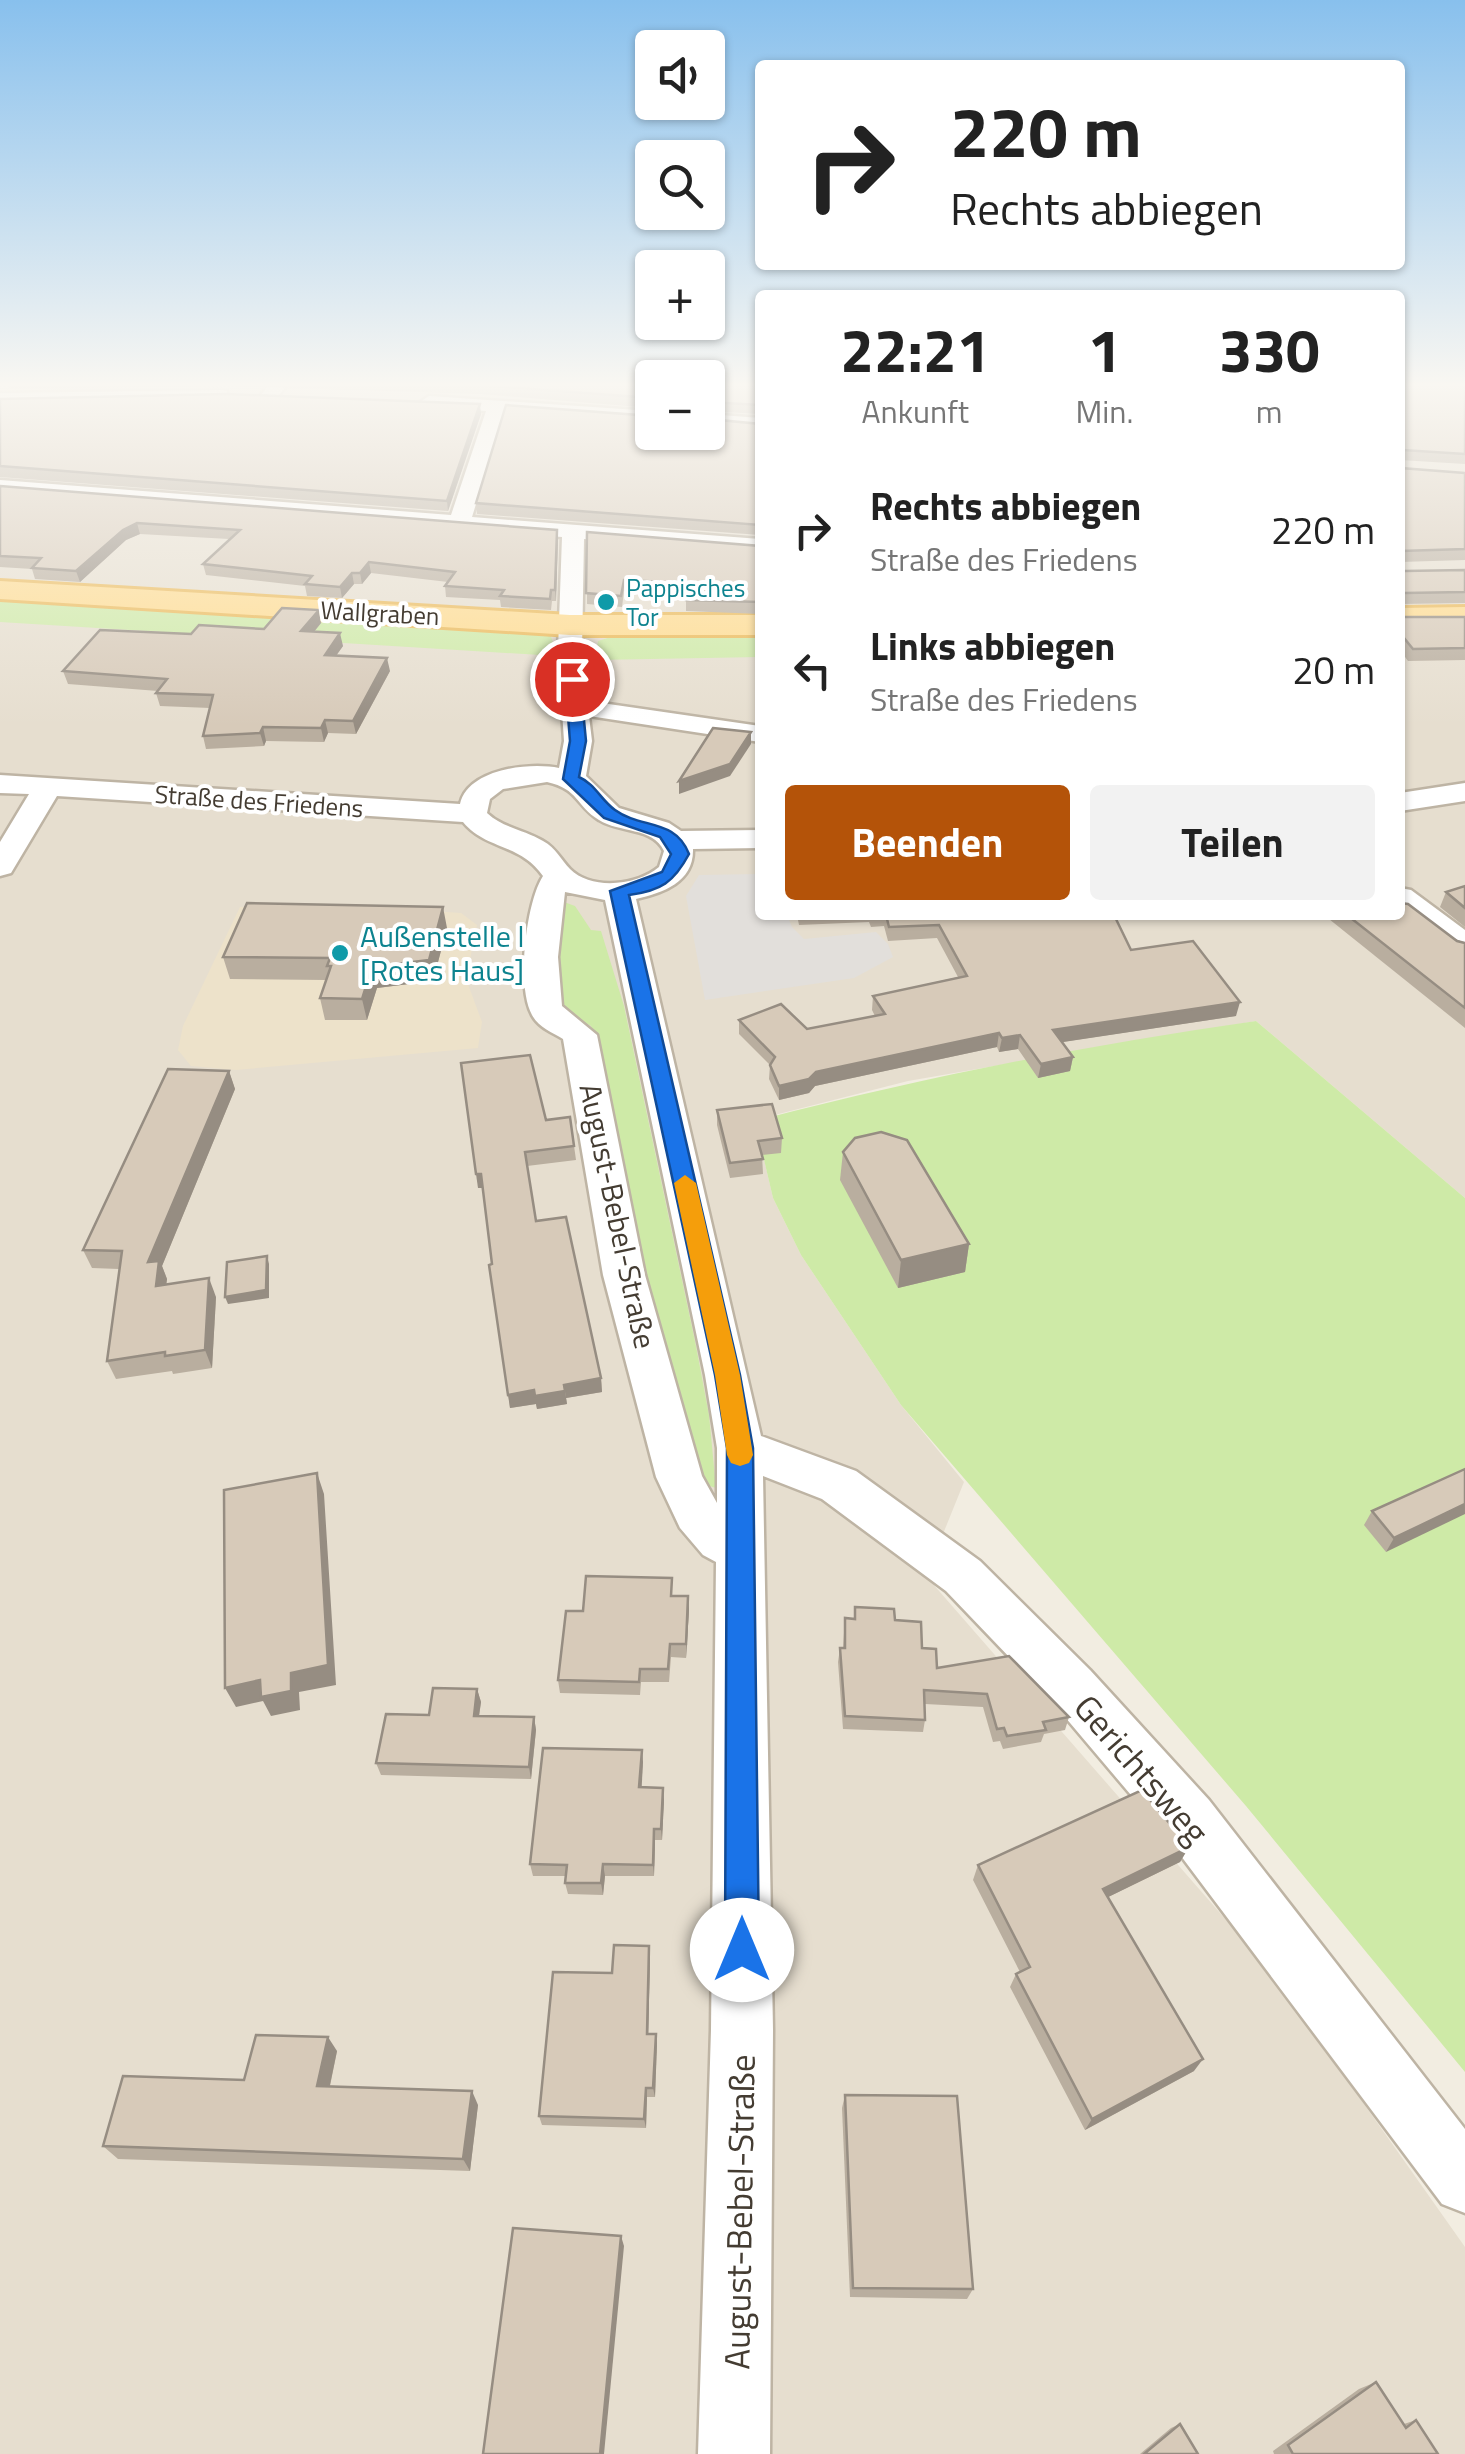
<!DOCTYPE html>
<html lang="de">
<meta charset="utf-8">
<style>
body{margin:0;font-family:"Titillium Web",sans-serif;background:#f2f2f2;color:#222;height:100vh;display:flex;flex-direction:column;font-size:38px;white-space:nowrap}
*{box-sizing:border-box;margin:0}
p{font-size:32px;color:#767676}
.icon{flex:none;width:55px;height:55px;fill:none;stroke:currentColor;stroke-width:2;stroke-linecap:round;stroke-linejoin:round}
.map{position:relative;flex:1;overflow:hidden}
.side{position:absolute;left:755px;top:290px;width:650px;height:630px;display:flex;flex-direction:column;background:#fff;border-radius:10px;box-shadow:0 2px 8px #0004}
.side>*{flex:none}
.top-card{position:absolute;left:755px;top:60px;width:650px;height:210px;border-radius:10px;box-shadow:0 2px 8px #0004;background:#fff;color:#222;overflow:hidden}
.tools{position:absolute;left:635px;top:30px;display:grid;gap:20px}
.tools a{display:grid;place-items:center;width:90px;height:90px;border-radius:10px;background:#fff;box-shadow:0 2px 8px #0004;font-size:50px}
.pin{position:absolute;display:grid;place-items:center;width:85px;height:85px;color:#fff;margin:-42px;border:5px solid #fff;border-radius:50%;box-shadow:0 2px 10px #0007}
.me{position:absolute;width:110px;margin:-55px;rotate:0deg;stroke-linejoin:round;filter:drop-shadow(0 0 8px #0008)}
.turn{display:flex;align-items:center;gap:35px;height:210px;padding:0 30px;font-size:45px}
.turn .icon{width:130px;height:130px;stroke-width:2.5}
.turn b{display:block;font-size:70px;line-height:85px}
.eta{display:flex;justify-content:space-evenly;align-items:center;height:170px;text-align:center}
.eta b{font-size:60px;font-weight:700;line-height:70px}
.cta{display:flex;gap:20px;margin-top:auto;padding:20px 30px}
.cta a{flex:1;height:115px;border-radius:10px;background:#b45309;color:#fff;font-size:40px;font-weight:700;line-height:115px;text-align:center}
.cta a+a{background:#f2f2f2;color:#222}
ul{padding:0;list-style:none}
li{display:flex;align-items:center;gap:30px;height:140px;padding:0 30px}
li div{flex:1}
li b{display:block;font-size:38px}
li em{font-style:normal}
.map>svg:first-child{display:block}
</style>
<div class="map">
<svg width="1465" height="2454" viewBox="0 0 1465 2454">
<rect width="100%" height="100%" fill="#f2ede1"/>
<polygon fill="#e6decf" points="0,383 652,383 652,432 708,432 708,383 760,383 760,915 1400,915 1400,383 1465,383 1465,1198 1256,1021 908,1081 755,1120 773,1198 801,1255 901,1405 964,1482 926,1576 1268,1968 1465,2247 1465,2454 0,2454"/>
<polygon fill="#ede2ca" points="361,906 461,913 477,925 466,979 482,1022 478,1048 236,1070 191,1066 178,1050 183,1026 240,907"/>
<g fill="#ceeaa7">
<polygon points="0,596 550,633 557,656 0,622"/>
<polygon points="760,634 760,657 595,660 598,641 614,636"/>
<polygon points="564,902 575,906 591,930 601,931 624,1006 696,1346 709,1415 716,1488 703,1484 656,1335 591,1026 556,1007 556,916"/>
<path d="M1256 1021 1465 1198V2072L1246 1806 901 1405 801 1255 773 1198 755 1121C920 1078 1086 1045 1256 1021Z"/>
</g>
<polygon fill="#e2dfdb" points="760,874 760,915 787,915 792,927 804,939 876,932 888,944 893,957 854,978 705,1000 686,896 699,875"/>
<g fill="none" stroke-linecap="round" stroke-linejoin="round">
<defs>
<g id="minor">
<polygon points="271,383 289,383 274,401 262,401 259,397"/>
<polygon points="221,390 227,391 227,399 0,405 0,393"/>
<path d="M429 396 652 411V423L504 413 472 517 760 539V553L584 539 582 650 588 701 760 726V742L589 716 592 741 586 776 619 808 669 823 681 831 760 830V848L693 849C694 882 663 893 636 899L761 1436 856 1471 980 1561 1090 1670 1209 1800 1465 2129V2213L1442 2204 1169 1840 1054 1704 946 1591 822 1499 763 1476 773 2030 770 2454H698L711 2030 716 1562 703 1555 680 1528 656 1477 603 1275 563 1039C552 1032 539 1028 532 1015 516 987 526 902 543 876 520 843 486 850 463 822L57 796 11 873 0 876V842L29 794 0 793V775L460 804C468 769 529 762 559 768L564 741 558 650 562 537 0 492V480L451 515 486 411 422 406 420 402ZM547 782C579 789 576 806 599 820 619 833 653 827 664 851L659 867C638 885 592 891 570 869 561 860 556 848 543 841 525 830 503 828 487 813L490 799 503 789ZM565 892 605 900 705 1375 717 1448V1503L702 1476 645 1275 597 1035 562 1006 558 957Z"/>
<polygon points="708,414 760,418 760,430 708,426"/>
<polygon points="1465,783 1465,801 1400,811 1400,793"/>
<polygon points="1400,888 1411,890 1465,930 1465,955 1453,952 1400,912"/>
</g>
<g id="major">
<polygon points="0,581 570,615 760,615 760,635 570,635 0,599"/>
<polygon points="1465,607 1465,625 1400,626 1400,608"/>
</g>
</defs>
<use href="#minor" stroke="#beb4a4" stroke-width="5"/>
<use href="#major" stroke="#ebb957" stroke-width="6"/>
<use href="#minor" fill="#fff" fill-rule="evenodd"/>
<use href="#major" fill="#ffdb8e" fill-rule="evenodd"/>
</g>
<g fill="#b9ae9f">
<polygon points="8,383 652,383 652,408 480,394 228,386 10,389"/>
<polygon points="708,383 760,383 760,414 708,411"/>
<polygon points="1400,383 1465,383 1465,464 1400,460"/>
<polygon points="0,399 481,414 448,511 0,477"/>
<polygon points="651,417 760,424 760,535 477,514 476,503"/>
<polygon points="1401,468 1465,473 1465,560 1400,562"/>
<polygon points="0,486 557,530 556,601 552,601 551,610 501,607 500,600 446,597 445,586 448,582 371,573 362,584 354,584 342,598 307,596 305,586 206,575 203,564 229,539 140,534 126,540 80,582 35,579 32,569 0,567"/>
<polygon points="587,532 760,546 760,614 686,611 686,594 624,591 622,607 587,604"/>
<polygon points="1400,568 1404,571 1465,570 1465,603 1401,604 1401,617 1465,617 1465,660 1408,661 1400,650"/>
<polygon points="321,623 314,632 343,646 336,656 390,671 356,734 328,733 324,742 266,741 264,746 206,749 203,736 210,708 160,706 156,693 158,691 68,684 63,671 191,634"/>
<polygon points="1465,886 1465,927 1440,907 1446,892"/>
<polygon points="797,915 1114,915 1131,950 1236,1016 1062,1042 1073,1057 1070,1071 1038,1078 1018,1049 999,1052 997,1047 815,1086 809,1093 779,1100 769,1079 770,1065 739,1034 739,1020 807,1029 875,1016 872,1010 873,996 958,977 937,938 888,941 884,926 871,927 869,922 799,925"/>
<polygon points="1324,915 1400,915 1465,943 1465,1028"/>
<polygon points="447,928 433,981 377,988 367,1020 325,1020 320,998 326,980 230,979 223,957"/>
<polygon points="229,1071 235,1089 162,1266 167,1279 166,1284 216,1297 212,1368 173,1374 172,1371 116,1379 107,1361 119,1269 92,1268 83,1250"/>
<polygon points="717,1110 782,1138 781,1153 762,1155 763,1174 730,1178 717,1125"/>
<polygon points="570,1117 576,1160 527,1166 536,1221 601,1378 602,1392 566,1398 567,1404 537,1409 536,1404 510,1408 483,1188 478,1188 546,1120"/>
<polygon points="843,1152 969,1244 965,1272 898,1288 840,1180"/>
<polygon points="1465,1469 1386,1552 1364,1525 1372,1511"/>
<polygon points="673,1596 688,1596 689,1610 686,1658 671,1657 669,1682 641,1682 640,1695 560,1693 558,1680 583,1611"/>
<polygon points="855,1607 895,1620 922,1648 937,1668 1069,1717 1065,1730 1044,1734 1041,1742 1003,1749 1000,1741 993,1742 983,1707 925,1704 925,1720 923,1732 843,1729 838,1662 840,1648 843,1648 845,1618 854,1618"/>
<polygon points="477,1689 481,1702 479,1716 534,1717 536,1730 531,1779 381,1775 376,1763 429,1715"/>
<polygon points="643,1762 641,1787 664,1800 662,1840 655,1840 654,1876 605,1876 603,1895 568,1894 565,1883 566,1876 533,1876 530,1864"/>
<polygon points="1189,1847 1180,1862 1108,1897 1194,2071 1085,2130 1010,1987 1016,1974 1020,1972 973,1880 978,1865"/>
<polygon points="650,1957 648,2034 656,2034 657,2043 655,2097 647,2097 646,2128 542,2125 539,2116 612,1973"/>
<polygon points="337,2051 330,2086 478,2105 470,2171 118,2159 103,2146 244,2080"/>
<polygon points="845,2095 973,2289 967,2299 850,2297 842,2108"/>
<polygon points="1376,2382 1404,2424 1416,2420 1438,2454 1274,2454 1273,2451 1359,2389"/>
<polygon points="1180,2424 1198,2454 1140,2454 1171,2428"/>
</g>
<g fill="#968d82">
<polygon points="480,404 481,414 448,511 447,501"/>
<polygon points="137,523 140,534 126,540 80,582 76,571 123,530"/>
<polygon points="557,530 558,540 556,601 555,590"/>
<polygon points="369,562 371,573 362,584 360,573"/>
<polygon points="352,573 354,584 342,598 340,587"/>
<polygon points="319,610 321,623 304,644 301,631"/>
<polygon points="340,633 343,646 327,668 325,655"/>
<polygon points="387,658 390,671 356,734 353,721"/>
<polygon points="325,720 328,733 324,742 321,728"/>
<polygon points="263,727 266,741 264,746 260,733"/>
<polygon points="751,732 751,744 730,776 679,794 679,781"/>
<polygon points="443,907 447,928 433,981 377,988 367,1020 362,999 372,967"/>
<polygon points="1240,1002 1236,1016 1050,1044 1053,1030"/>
<polygon points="999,1033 997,1047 815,1086 809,1093 779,1100 779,1086 816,1072"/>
<polygon points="1020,1035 1018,1049 999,1052 1002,1038"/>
<polygon points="1073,1057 1070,1071 1038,1078 1041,1064"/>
<polygon points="229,1071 235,1089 162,1266 167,1279 164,1304 148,1262"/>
<polygon points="476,1174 481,1174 483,1188 478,1188"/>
<polygon points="969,1244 965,1272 898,1288 901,1260"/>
<polygon points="267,1256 269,1264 269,1298 228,1304 225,1297"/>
<polygon points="209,1278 216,1297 212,1368 205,1350"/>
<polygon points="601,1378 602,1392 566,1398 564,1385"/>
<polygon points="534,1390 565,1391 567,1404 537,1409 536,1404 510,1408 508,1395"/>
<polygon points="317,1473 324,1494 336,1685 299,1692 300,1710 271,1716 263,1701 236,1707 225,1688 291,1673"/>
<polygon points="1465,1504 1465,1514 1386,1552 1394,1538"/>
<polygon points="688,1596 689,1610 686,1658 686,1644"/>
<polygon points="477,1689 481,1702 477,1729 474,1716"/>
<polygon points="534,1717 536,1730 531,1779 529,1767"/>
<polygon points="642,1750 643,1762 641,1800 639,1787"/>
<polygon points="663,1788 664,1800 662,1840 661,1829"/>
<polygon points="654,1829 655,1840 654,1876 653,1865"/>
<polygon points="1189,1847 1180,1862 1096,1903 1103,1889"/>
<polygon points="603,1864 605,1876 603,1895 601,1883"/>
<polygon points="649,1946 650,1957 648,2044 647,2034"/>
<polygon points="656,2034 657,2043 655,2097 653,2088"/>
<polygon points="328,2037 337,2051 327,2099 317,2086"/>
<polygon points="1203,2059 1194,2071 1085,2130 1092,2119"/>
<polygon points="646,2088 647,2097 646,2128 644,2119"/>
<polygon points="472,2091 478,2105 470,2171 463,2159"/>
<polygon points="621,2236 624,2246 604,2454 600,2454"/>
</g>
<g fill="#d7cab9" stroke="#968d82" stroke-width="2.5">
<polygon points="414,383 652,383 652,400 652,398 479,385"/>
<polygon points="708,383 760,383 760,405 708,402"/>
<polygon points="1400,383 1465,383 1465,454 1403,450 1400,453"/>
<polygon points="226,394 480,404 447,501 0,466 0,399"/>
<polygon points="506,405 652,416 652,432 708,432 708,419 760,424 760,525 476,503"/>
<polygon points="1400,461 1401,468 1465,473 1465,549 1401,551 1400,566"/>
<polygon points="0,486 557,530 555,590 551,590 550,599 500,596 504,590 445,586 455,572 369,562 360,573 352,573 340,587 305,584 312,576 203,564 240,530 137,523 123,530 76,571 32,568 41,558 0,556"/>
<polygon points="587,532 760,546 760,602 686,600 686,583 624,580 621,596 586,593"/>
<polygon points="1400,568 1404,571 1465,570 1465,592 1404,593 1400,596 1401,617 1465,617 1465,648 1413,649 1400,633"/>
<polygon points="282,608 319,610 301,631 340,633 325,655 387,658 353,721 325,720 321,728 263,727 260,733 203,736 213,695 156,693 167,679 63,671 100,630 191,634 199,625 264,629"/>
<polygon points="713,728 751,732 730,764 679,781"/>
<polygon points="1465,886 1465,908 1446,892"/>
<polygon points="247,903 443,907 429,960 372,967 362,999 320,998 331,966 327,966 330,958 223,957"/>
<polygon points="1400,903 1408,904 1457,941 1465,943 1465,1008 1347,915 1400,915"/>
<polygon points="886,915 1114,915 1131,950 1193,941 1240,1002 1053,1030 1073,1057 1041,1064 1020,1035 1002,1038 999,1033 816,1072 809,1079 779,1086 770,1065 775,1057 739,1020 781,1004 807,1029 885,1014 873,996 967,976 939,925 889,927"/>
<polygon points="530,1055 546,1120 570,1117 574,1146 525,1152 536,1221 566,1217 601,1378 564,1385 565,1391 535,1396 534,1390 508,1395 489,1265 492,1264 481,1174 476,1174 461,1063"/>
<polygon points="168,1069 229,1071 148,1262 159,1261 156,1286 209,1278 205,1350 165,1356 165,1352 107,1361 122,1251 83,1250"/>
<polygon points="772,1104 782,1138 758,1141 763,1159 730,1163 717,1110"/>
<polygon points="881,1132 907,1140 969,1244 901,1260 843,1152 855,1138"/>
<polygon points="267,1256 266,1290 225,1297 227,1262"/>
<polygon points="1465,1469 1465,1504 1394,1538 1372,1511"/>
<polygon points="317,1473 328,1665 291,1673 291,1691 261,1697 260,1680 225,1688 224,1490"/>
<polygon points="586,1576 672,1578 671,1596 688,1596 686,1644 670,1644 668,1669 640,1669 639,1682 558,1680 566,1611 583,1611"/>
<polygon points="855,1607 894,1609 895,1620 921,1622 922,1648 936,1649 937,1668 1009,1656 1069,1717 1043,1722 1046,1730 1007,1736 1004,1728 997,1729 987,1694 924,1690 925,1720 845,1716 840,1648 845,1648 845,1618 855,1619"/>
<polygon points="433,1688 477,1689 474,1716 534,1717 529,1767 376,1763 386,1714 429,1715"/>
<polygon points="543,1748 642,1750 639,1787 663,1788 661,1829 654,1829 653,1865 603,1864 601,1883 565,1883 567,1865 530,1864"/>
<polygon points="1142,1790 1189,1847 1103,1889 1203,2059 1092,2119 1016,1974 1030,1967 978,1865"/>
<polygon points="614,1945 649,1946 647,2034 656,2034 653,2088 646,2088 644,2119 539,2116 553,1972 612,1973"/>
<polygon points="256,2035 328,2037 317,2086 472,2091 463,2159 103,2146 123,2076 244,2080"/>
<polygon points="845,2095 957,2096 973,2289 853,2288"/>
<polygon points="513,2228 621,2236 600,2454 483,2454"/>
<polygon points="1376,2382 1406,2428 1416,2420 1438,2454 1293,2454 1288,2445"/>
<polygon points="1180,2424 1198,2454 1144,2454"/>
</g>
<linearGradient id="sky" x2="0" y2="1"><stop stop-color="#88c0ed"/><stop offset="0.53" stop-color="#f9f7f2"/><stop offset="1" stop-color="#f9f7f2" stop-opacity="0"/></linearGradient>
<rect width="1465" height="726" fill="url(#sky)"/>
<path fill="#1a73e8" stroke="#114b97" stroke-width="2.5" d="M572 675 580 679 586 741 579 777C595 784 601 800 615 810 641 829 675 818 689 854 674 882 661 891 629 895L740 1375 753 1448 759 1950 754 1962 742 1967 730 1962 725 1950 727 1448 715 1375 610 891 662 872 671 854 660 837 604 818 563 779 570 741 565 679Z"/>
<polygon fill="#f59e0b" points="685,1175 696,1183 740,1375 753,1455 749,1463 740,1466 731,1463 727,1455 715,1375 674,1183"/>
<g fill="#0f9aa8" stroke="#fff" stroke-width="4">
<circle cx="606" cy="602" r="10"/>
<circle cx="340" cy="953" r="10"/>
</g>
<g text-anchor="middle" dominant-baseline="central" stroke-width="8" stroke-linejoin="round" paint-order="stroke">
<g font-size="25" fill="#0d838f" stroke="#fff" text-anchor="start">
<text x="626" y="588">Pappisches<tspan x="626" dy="29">Tor</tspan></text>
</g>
<g font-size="25" fill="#443c32" stroke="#fff">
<text transform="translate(380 613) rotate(3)">Wallgraben</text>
<text transform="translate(259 801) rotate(4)">Straße des Friedens</text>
</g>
<g font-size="30" fill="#0d838f" stroke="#fff" text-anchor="start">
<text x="360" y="936">Außenstelle l<tspan x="360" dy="34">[Rotes Haus]</tspan></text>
</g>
<g font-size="30" fill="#443c32" stroke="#fff">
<text transform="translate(618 1216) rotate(78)">August-Bebel-Straße</text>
</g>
<g font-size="35" fill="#443c32" stroke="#fff">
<text transform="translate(1142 1769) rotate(49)">Gerichtsweg</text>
<text transform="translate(739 2212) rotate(-89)">August-Bebel-Straße</text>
</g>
</g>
</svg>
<div class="tools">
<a><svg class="icon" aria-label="sound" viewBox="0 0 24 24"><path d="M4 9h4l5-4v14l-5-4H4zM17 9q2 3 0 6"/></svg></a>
<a><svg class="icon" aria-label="search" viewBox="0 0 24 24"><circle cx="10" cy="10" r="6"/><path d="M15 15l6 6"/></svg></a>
<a>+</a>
<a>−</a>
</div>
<div class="pin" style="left:572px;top:679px;background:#d93025"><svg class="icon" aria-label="arrive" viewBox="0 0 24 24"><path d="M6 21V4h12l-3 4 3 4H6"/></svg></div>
<svg class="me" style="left:742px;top:1950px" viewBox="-20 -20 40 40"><circle r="19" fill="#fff"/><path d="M0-13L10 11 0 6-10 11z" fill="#1a73e8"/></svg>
<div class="top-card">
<div class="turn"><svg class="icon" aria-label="right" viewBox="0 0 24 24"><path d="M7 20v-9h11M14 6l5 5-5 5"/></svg><div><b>220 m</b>Rechts abbiegen</div></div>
</div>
<section class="side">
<div class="eta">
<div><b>22:21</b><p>Ankunft</p></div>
<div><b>1</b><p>Min.</p></div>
<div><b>330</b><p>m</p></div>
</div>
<ul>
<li><svg class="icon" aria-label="right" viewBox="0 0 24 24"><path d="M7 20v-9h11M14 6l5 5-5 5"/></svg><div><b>Rechts abbiegen</b><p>Straße des Friedens</p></div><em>220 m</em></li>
<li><svg class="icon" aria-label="left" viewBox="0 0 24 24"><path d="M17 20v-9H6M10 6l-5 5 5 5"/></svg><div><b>Links abbiegen</b><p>Straße des Friedens</p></div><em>20 m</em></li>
</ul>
<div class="cta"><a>Beenden</a><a>Teilen</a></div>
</section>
</div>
